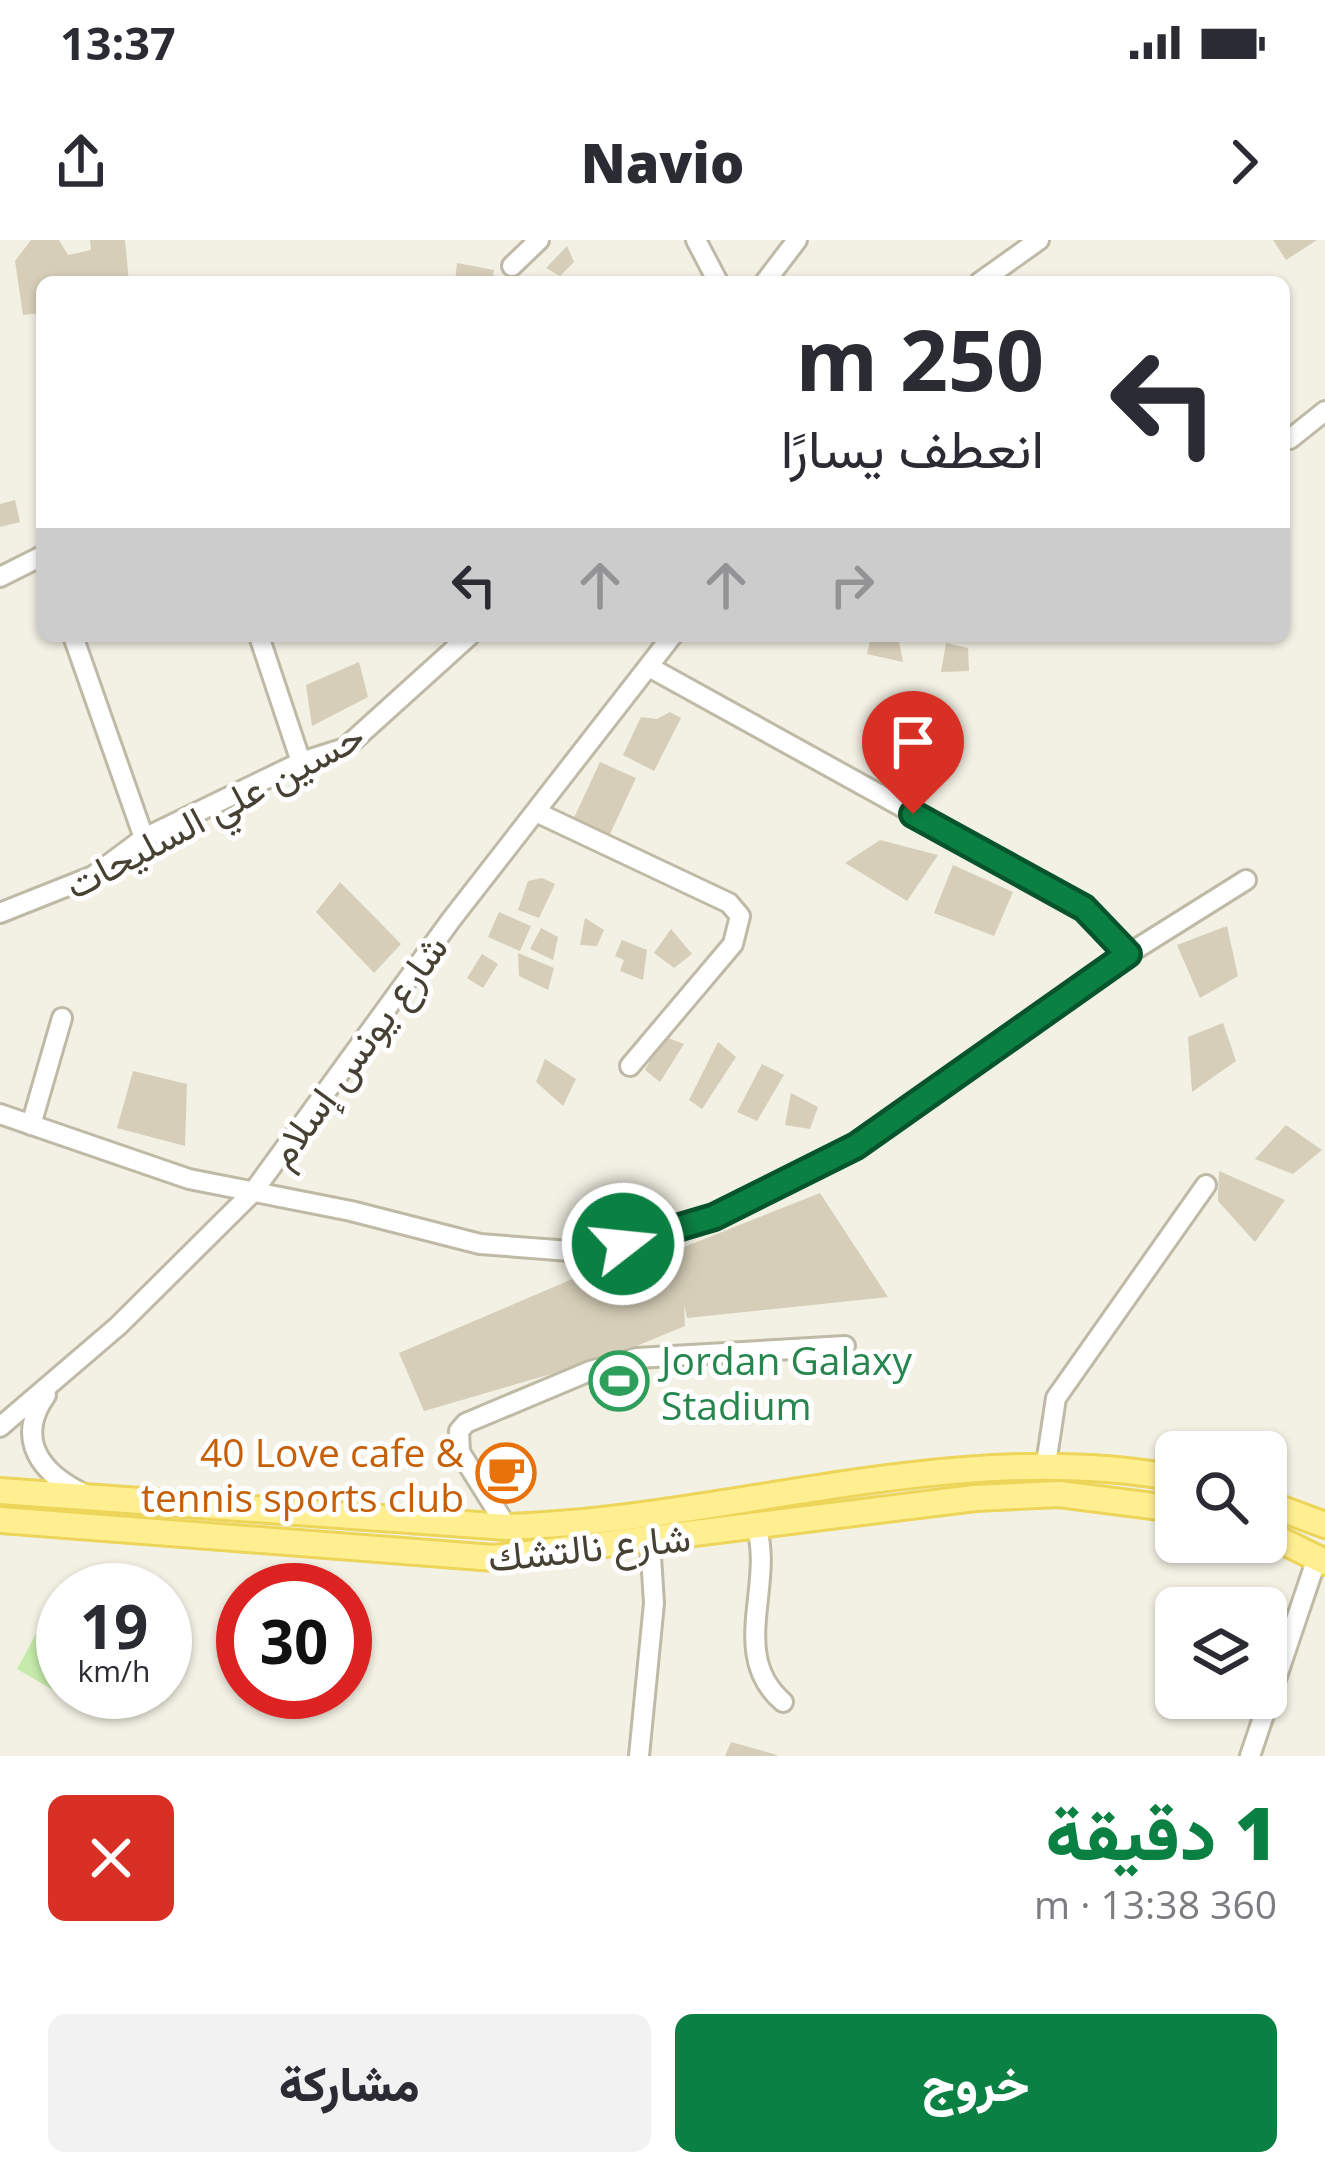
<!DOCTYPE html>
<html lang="ar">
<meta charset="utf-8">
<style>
body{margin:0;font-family:"Open Sans",Vazirmatn,sans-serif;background:#f2f2f3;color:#2b2b33;direction:rtl;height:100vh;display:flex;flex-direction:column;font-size:45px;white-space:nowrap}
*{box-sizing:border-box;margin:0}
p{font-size:39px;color:#7c7c81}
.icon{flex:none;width:66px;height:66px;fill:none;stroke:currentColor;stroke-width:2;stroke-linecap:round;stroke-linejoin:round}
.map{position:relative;height:1516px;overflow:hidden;direction:ltr}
.details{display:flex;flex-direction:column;background:#fff;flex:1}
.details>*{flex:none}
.top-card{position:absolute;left:36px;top:36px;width:1254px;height:366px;border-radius:18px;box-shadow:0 3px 9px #0004;direction:rtl;background:#fff;color:#2b2b33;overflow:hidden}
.controls{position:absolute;left:1155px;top:1191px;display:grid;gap:24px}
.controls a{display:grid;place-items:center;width:132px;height:132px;border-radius:18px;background:#fff;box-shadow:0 3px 9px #0004;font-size:60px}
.speed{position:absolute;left:36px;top:1323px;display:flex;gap:24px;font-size:60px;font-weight:700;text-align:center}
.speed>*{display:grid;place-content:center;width:156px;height:156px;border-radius:50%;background:#fff;box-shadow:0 3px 9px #0004;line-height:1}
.speed small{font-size:30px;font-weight:400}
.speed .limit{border:18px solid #d22;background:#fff;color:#111}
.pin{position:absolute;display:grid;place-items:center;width:102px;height:102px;color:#fff;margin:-123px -51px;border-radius:50% 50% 50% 0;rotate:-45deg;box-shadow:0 0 12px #0007}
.pin .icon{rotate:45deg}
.me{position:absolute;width:132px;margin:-66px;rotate:74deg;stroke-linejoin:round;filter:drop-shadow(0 0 9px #0008)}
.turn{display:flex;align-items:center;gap:42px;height:252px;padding:0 48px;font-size:54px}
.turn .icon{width:156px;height:156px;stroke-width:2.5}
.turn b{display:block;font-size:84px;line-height:102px}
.lanes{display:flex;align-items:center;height:114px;padding:0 48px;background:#0003;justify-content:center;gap:60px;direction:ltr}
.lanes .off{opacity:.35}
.round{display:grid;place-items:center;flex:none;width:126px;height:126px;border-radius:18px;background:#f2f2f3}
.overview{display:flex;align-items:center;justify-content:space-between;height:204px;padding:0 48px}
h1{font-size:72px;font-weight:800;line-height:90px;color:#0b8043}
.cta{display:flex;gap:24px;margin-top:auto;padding:24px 48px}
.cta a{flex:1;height:138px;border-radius:18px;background:#0b8043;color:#fff;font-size:48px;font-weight:800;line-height:138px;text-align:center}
.cta a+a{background:#f2f2f3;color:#2b2b33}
.status{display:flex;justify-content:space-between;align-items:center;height:84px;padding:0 60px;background:#fff;direction:ltr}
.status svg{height:33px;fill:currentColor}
header{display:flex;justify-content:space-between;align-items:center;height:156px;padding:0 48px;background:#fff;font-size:54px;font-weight:800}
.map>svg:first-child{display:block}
</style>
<div class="status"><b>13:37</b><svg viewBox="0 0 49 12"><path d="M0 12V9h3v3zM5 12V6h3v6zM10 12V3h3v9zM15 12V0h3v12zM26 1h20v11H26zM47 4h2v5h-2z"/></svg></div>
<header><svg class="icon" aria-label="forward" viewBox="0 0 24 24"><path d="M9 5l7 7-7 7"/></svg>Navio<svg class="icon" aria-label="share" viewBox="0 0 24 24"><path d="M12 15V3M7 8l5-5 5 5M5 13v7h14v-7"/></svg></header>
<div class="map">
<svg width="1325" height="1516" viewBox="0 0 1325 1516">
<rect width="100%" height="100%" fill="#f3f1e4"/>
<polygon fill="#c4eba9" points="41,1385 63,1398 63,1452 96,1452 86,1469 17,1429"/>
<g fill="#d6ceb8">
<polygon points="31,0 59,0 68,15 91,10 90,0 125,0 129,42 42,42 42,73 23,75 15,21"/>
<polygon points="1273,0 1317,0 1286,20"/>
<polygon points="567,6 574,22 560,36 546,28"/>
<polygon points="457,23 494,30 492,42 455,42"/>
<polygon points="15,260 20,282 0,287 0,264"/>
<polygon points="871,396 898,396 903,422 867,414"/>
<polygon points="946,403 968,408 969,431 941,432"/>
<polygon points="359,422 368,457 312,486 306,445"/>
<polygon points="670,472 681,478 654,531 623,515 641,477 657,479"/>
<polygon points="600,522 636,538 610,594 574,578"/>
<polygon points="880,600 938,615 907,661 845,623"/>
<polygon points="953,625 1013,652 994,696 934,673"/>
<polygon points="542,638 555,644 539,678 518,670 528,641"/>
<polygon points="340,642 401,704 374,733 316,672"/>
<polygon points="499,672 531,686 520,711 488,697"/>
<polygon points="585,678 604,690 597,706 580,705"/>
<polygon points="1227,686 1238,736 1200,758 1177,705"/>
<polygon points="541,688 558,697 553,720 530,709"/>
<polygon points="671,689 692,714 674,728 654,713"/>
<polygon points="622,700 647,710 643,740 620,731 624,720 615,716"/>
<polygon points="518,713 554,728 548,750 519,736"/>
<polygon points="482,714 498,724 483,748 467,738"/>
<polygon points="1223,783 1236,821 1192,852 1188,797"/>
<polygon points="663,796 684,804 660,842 645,830"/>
<polygon points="718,802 736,817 702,869 689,860"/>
<polygon points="545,819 576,839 563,866 536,842"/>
<polygon points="762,824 784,835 757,881 737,872"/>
<polygon points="133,831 187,844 185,906 117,888"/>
<polygon points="791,853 818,867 810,889 785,885"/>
<polygon points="1286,885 1322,910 1293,934 1255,919"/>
<polygon points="1219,931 1285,960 1255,1002 1218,961"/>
<polygon points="820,953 888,1057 687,1078 684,1065 685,1086 610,1117 424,1171 399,1113 631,1014 664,1015"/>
<polygon points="731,1502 777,1515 777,1516 725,1516"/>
</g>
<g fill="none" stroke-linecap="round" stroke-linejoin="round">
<defs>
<g id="minor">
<polyline points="696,0 718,42"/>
<polyline points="512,26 539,0"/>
<polyline points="765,42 797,0"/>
<polyline points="980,42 1039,0"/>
<polyline points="1290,199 1325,171"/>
<polyline points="0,337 42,316"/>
<polyline points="73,396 144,598"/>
<polyline points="259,396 301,522"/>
<polyline points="649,427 1085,668 1128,714"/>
<polyline points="536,572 729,663 740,676 733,704 630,826"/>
<polyline points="0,673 93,636 144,598 301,522 345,508 469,396"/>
<polyline points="0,874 189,939 351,971 480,1004 570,1011 623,1004 714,977 856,906 1085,741 1246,640"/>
<polyline points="31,885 62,778"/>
<path d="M46 1155C14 1200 42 1234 84 1254"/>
<polyline points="0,1187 118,1086 253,952 451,680 672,396"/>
<polyline points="1046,1224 1056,1158 1206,945"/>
<path d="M756 1286C775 1344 728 1415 783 1462"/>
<polyline points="507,1287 460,1212 459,1191 466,1183 590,1131 637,1118 845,1106"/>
<polyline points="639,1516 654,1363 650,1301"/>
<polyline points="1250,1516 1317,1318"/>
</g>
<g id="major">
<path d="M0 1251 507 1287C730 1280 951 1197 1176 1238"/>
<polyline points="1266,1263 1325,1285"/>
<polyline points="0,1280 494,1318 975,1258 1059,1254 1176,1269"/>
<polyline points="1266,1293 1325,1322"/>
</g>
</defs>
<use href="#minor" stroke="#bfbaa6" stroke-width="24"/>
<use href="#major" stroke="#edd559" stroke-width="30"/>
<use href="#minor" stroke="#fff" stroke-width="18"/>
<use href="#major" stroke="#ffef91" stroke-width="24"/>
</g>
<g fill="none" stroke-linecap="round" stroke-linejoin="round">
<defs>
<polyline id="route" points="623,1004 714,977 856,906 1128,714 1084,668 913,574"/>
</defs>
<use href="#route" stroke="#07532c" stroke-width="30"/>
<use href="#route" stroke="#0b8043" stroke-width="21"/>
</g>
<defs>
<symbol id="stadium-ring" viewBox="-11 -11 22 22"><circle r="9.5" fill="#fff" stroke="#2e9e5b" stroke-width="1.5"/><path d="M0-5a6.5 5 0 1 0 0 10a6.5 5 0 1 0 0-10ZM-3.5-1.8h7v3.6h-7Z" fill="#2e9e5b"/></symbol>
<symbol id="cafe-ring" viewBox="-11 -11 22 22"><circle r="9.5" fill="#fff" stroke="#e8710a" stroke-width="1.5"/><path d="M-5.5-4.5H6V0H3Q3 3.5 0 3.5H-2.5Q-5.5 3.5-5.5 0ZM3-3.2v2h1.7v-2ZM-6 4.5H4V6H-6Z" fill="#e8710a"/></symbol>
</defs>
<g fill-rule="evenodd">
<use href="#stadium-ring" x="586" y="1108" width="66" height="66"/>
<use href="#cafe-ring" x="473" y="1200" width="66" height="66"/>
</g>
<g text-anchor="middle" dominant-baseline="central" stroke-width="10" stroke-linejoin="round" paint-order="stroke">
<g font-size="39" fill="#464133" stroke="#fff">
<text transform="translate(214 569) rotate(-28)">حسين علي السليحات</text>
<text transform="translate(356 810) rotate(-54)">شارع يونس إسلام</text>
<text transform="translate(589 1306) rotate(-6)">شارع نالتشك</text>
</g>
<g font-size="39" fill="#27864d" stroke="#fff" text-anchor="start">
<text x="661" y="1119">Jordan Galaxy<tspan x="661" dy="45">Stadium</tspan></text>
</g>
<g font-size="39" fill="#c56008" stroke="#fff" text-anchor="end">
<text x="464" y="1211">40 Love cafe &amp;<tspan x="464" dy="45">tennis sports club</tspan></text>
</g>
</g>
</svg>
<div class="controls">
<a><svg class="icon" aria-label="search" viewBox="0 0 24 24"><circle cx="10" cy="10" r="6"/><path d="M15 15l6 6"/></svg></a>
<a><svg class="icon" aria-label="layers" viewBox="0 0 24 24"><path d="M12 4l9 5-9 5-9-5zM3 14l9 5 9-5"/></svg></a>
</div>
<div class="speed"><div>19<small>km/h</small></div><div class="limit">30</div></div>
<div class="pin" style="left:913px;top:574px;background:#d93025"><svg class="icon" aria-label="arrive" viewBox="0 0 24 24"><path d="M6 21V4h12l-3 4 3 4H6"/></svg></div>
<svg class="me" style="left:623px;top:1004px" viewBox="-20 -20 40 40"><circle r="17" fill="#0b8043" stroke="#fff" stroke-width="3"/><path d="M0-11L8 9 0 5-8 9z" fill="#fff"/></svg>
<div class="top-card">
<div class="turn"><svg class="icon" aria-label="left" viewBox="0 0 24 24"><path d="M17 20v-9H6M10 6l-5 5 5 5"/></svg><div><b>250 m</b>انعطف يسارًا</div></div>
<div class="lanes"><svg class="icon" aria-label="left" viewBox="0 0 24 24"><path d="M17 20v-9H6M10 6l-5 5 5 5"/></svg><svg class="icon off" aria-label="ahead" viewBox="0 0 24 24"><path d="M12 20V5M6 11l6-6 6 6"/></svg><svg class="icon off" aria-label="ahead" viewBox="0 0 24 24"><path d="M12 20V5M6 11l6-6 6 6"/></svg><svg class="icon off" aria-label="right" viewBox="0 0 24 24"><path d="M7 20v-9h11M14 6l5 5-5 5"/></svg></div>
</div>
</div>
<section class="details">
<div class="overview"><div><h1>1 دقيقة</h1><p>360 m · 13:38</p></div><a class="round" style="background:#d93025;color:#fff"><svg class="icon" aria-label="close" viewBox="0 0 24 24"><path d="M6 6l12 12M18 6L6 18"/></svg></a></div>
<div class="cta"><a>خروج</a><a>مشاركة</a></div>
</section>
